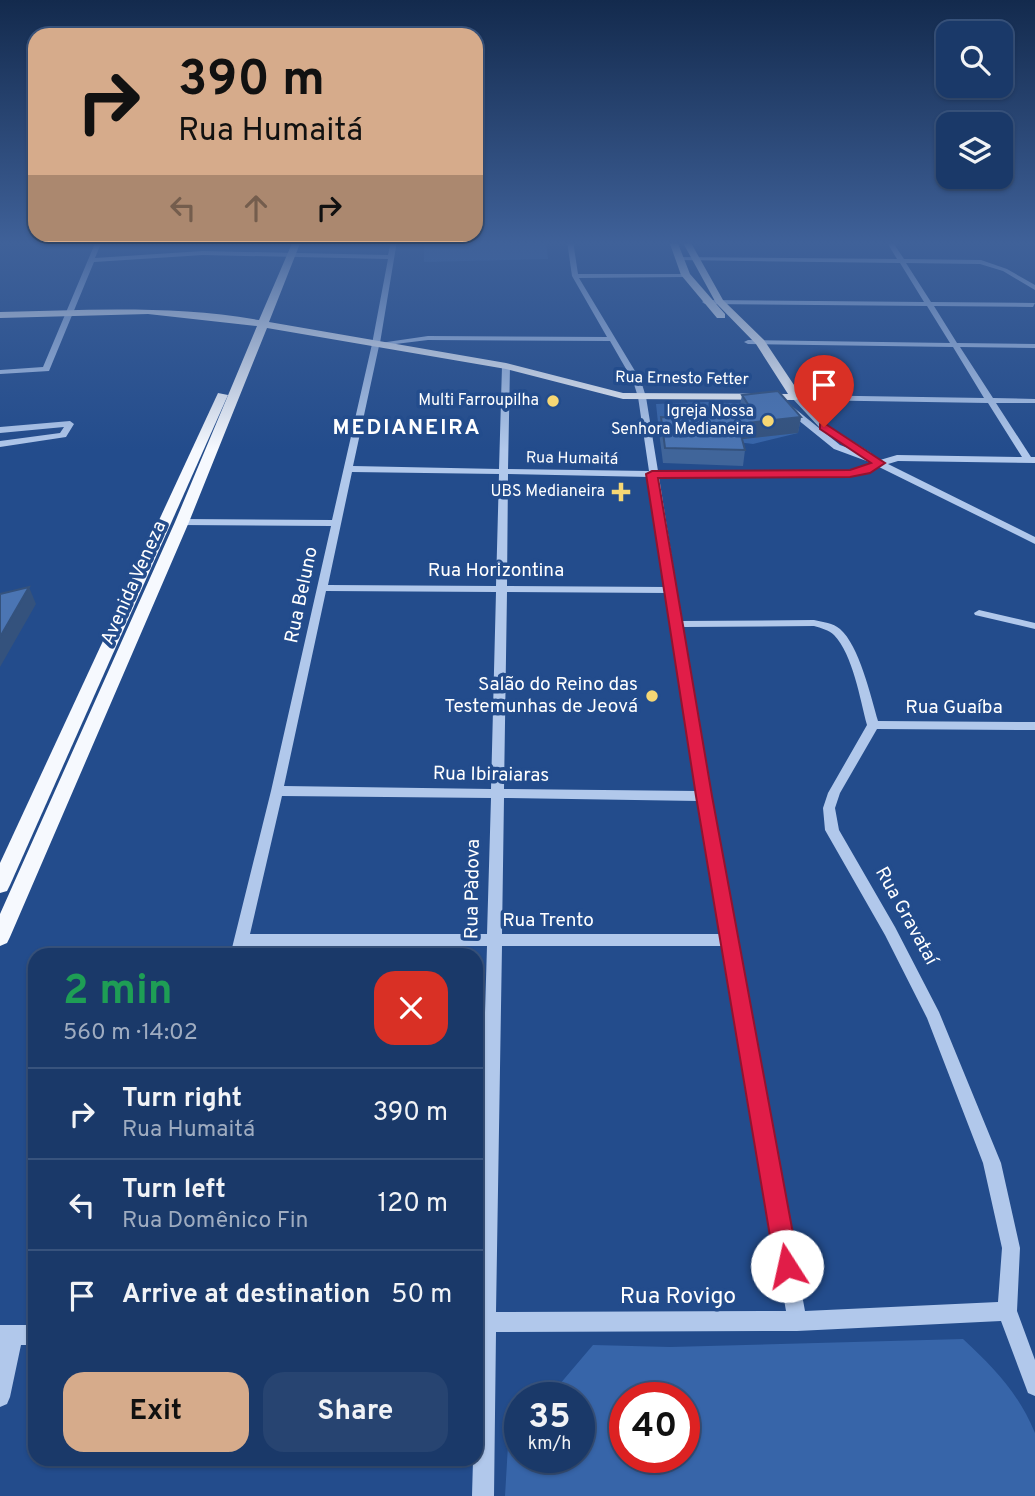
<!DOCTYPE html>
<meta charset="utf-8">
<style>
body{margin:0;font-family:Overpass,sans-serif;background:#274471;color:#f1f3f6;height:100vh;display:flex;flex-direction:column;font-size:26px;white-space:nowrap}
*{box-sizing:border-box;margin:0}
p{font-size:23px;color:#9facc0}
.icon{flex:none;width:38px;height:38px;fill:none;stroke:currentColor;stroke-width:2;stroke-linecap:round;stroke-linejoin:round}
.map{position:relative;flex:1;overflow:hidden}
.details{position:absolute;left:28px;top:948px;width:455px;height:518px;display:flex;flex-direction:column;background:#1a3969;border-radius:21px;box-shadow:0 2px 5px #0004,0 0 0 2px #38537d}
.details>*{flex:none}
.hud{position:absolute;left:28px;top:28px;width:455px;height:214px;border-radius:21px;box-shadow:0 2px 5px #0004,0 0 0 2px #38537d;background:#d6ab8b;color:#111;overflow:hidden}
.buttons{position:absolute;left:936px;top:21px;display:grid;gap:14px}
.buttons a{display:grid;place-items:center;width:77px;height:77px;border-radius:14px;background:#1a3969;box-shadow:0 2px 5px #0004,0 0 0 2px #38537d;font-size:35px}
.speed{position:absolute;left:504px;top:1382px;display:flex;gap:14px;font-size:35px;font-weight:700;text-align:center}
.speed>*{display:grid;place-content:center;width:91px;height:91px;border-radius:50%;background:#1a3969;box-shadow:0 2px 5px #0004,0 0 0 2px #38537d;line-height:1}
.speed small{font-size:18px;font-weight:400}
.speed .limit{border:10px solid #d22;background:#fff;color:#111}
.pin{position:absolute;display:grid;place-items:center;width:60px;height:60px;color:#fff;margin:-72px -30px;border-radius:50% 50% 50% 0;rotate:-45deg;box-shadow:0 0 7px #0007}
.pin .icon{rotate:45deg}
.me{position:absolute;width:77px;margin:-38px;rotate:350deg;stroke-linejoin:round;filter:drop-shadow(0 0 5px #0008)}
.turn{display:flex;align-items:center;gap:24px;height:147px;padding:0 35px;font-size:32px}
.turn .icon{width:91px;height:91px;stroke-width:2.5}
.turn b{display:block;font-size:49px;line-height:60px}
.lanes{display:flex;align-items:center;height:66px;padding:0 35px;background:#0003;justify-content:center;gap:35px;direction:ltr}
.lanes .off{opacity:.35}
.round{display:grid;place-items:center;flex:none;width:74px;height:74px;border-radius:21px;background:#274471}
.headline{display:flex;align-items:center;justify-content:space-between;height:119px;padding:0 35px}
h1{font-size:42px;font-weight:700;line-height:52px;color:#1e9e55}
.primary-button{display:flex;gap:14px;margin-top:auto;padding:14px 35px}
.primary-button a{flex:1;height:80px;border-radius:21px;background:#d6ab8b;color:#111;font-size:28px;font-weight:700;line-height:80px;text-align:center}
.primary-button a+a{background:#274471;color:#f1f3f6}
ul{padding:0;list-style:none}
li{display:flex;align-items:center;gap:21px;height:91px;padding:0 35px;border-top:2px solid #38537d}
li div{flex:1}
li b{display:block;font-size:26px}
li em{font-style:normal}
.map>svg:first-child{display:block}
</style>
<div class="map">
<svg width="1035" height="1496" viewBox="0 0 1035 1496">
<rect width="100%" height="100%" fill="#234c8c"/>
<g fill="#3765a9" fill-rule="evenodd">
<polygon points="424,241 546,241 548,259 424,262"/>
<polygon points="707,402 767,405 798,433 753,444 659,432 656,404"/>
<path d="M963 1339C994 1368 1018 1392 1035 1433V1496H505L508 1445 520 1431V1458H579V1398H548L593 1345 670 1347ZM625 1398H684V1458H625Z"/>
</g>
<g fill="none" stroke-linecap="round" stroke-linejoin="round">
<polyline stroke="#b1c8eb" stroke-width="2.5" stroke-dasharray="2.5 3.5" stroke-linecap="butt" points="678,420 695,409"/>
<g fill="#b1c8eb" fill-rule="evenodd">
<path d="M96 241H102L95 258 203 251 388 255 391 241H397L380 343 428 336 607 337 572 276 567 241H573L578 274H688V276L686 277 579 278 641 381 646 397 658 471 849 470 872 463 834 449 787 411V407H793L840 445 856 451 821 429 793 399 792 397 796 395 984 398 953 347 748 344 744 342 748 340 950 343 927 306 705 304 702 302 705 300 924 302 900 263 679 260 677 257 897 259 886 241H892L904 259 981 260 1007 269 1035 285V290L1003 271 980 264 906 263 931 302 1035 303 1033 307 934 306 957 343 1035 344V348L960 347 993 398 1035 399V403H996L1031 457H1035V463L898 461 888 464 1035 537V544L879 467 850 476 659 477 682 621 814 620C823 622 833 623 840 629 859 645 871 697 878 721L1035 722V730L877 729 840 793 835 808 839 830 895 927 939 1012 1001 1163 1020 1248 1017 1311 1035 1360V1396L1028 1393 1001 1321 797 1331 496 1332 494 1496H472L473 1460H476V1312L487 946H247L244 956H230L271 791 331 526 182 525 177 522 182 519 332 520 372 344 388 259 203 255 94 262 49 371 0 374V370L43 367ZM428 340 610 341 633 381 638 397 649 471 508 469 510 366 506 364 502 366 499 469 353 466 379 346ZM803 400 988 403 1022 457 897 455 880 460 871 457V453L827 425ZM352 472 499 474 496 586 328 585ZM508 474 650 477 666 587 507 586ZM326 591 496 592 491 789 284 786ZM507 592 667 593 697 791 504 789ZM814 626C821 628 829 630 834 635 853 655 860 699 867 725L828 793 823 808 825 830 885 935 927 1018 983 1163 1002 1248 998 1302 805 1311 710 796 683 627ZM282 796 491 798 487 934H250ZM504 798 698 801 721 934H502ZM502 946H723L786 1311 496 1312Z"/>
<polygon points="70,421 74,424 66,437 0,447 0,441 60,433 64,427 0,433 0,427"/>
<polygon points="979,610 1035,623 1035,629 975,615 974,613"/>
<polygon points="0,1325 35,1325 35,1345 21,1345 10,1397 7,1404 0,1407"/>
</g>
<g fill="#f6f9fe" fill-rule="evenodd">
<path d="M293 241H301L269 322 506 363 623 393 788 394 756 344 716 303 682 241H690L723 300 764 340 802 397 796 400 623 399 506 369 267 328 189 522 10 937 7 943 0 946V914L175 522 257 326 148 314 0 318V312C87 310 173 305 259 320Z"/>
<polygon points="669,241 677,241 690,274 725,314 725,318 717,318 681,275"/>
<polygon points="218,393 228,395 10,885 7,891 0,893 0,863"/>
</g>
</g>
<polygon fill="#40659a" points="742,395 801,417 798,433 742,439 745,450 743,466 663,463 659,432 661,417 700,419 741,412 739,410"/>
<g fill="#34527d">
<polygon points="801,417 798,433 735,440 738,424"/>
<polygon points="29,587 36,604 0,667 0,637"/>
</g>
<g fill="#4b75b3" stroke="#34527d" stroke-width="2">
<polygon points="778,391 801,417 738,424 745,450 665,448 661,417 700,419 701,412 753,412 742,395"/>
<polygon points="29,587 0,637 0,594"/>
</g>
<linearGradient id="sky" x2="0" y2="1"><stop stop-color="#132a4d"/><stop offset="0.54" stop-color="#3f6199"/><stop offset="1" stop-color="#3f6199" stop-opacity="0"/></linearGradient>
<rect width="1035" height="450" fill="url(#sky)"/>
<polygon fill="#e11d48" stroke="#92132f" stroke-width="2" points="824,423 885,463 870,473 850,477 658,478 712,796 799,1266 796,1275 787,1278 779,1275 775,1266 696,796 646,474 652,471 850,470 871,463 820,429 820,424"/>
<g fill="#f6d774" stroke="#234c8c" stroke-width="2.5">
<circle cx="553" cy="401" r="7"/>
<circle cx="768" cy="421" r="7"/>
<path d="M617.5 481.5h7v7h7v7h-7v7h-7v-7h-7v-7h7z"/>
<circle cx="652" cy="696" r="7"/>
</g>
<g text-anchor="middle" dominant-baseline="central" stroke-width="7" stroke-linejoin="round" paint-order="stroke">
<g font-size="16" fill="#fff" stroke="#234c8c">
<text transform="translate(682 379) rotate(1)">Rua Ernesto Fetter</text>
<text transform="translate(572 459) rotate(1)">Rua Humaitá</text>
</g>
<g font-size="16" fill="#fff" stroke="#234c8c" text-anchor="end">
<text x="539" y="401">Multi Farroupilha</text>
<text x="754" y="412">Igreja Nossa<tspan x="754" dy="18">Senhora Medianeira</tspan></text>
<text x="605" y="492">UBS Medianeira</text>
</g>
<g font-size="19" fill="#fff" stroke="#234c8c">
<text x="496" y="571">Rua Horizontina</text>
<text transform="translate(134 583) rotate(-66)">Avenida Veneza</text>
<text transform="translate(302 595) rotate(-78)">Rua Beluno</text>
<text x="954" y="708">Rua Guaíba</text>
<text transform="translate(491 775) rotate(1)">Rua Ibiraiaras</text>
<text transform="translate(473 889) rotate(-89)">Rua Pàdova</text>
<text transform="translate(906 916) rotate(61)">Rua Gravataí</text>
<text x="548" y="921">Rua Trento</text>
</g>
<g font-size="19" fill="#fff" stroke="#234c8c" text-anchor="end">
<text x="638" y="685">Salão do Reino das<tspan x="638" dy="22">Testemunhas de Jeová</tspan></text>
</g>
<g font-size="21" font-weight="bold" letter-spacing="2" fill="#fff" stroke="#234c8c">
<text x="407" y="428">MEDIANEIRA</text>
</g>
<g font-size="23" fill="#fff" stroke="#234c8c">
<text x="678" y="1297">Rua Rovigo</text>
</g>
</g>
</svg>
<div class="buttons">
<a><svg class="icon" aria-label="search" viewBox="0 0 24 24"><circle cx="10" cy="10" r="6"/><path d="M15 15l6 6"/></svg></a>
<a><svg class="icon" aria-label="layers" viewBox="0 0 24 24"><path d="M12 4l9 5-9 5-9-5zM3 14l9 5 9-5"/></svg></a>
</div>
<div class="speed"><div>35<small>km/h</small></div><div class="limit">40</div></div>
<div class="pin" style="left:824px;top:427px;background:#d93025"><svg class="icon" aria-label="arrive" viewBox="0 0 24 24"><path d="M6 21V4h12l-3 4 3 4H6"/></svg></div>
<svg class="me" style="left:787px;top:1266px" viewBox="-20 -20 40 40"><circle r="19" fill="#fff"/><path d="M0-13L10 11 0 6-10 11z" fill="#e11d48"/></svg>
<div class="hud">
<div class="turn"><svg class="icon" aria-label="right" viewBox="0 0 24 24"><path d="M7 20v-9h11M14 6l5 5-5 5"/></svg><div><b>390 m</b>Rua Humaitá</div></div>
<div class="lanes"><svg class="icon off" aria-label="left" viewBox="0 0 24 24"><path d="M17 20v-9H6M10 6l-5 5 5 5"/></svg><svg class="icon off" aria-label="ahead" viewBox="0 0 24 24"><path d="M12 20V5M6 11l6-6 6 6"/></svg><svg class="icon" aria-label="right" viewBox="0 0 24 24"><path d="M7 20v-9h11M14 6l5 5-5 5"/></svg></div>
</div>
<section class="details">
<div class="headline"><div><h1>2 min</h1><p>560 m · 14:02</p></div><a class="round" style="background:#d93025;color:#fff"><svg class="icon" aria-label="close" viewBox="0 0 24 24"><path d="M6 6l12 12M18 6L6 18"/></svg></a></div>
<ul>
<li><svg class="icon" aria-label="right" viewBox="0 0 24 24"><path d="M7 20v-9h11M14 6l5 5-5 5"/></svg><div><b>Turn right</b><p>Rua Humaitá</p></div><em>390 m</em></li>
<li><svg class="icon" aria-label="left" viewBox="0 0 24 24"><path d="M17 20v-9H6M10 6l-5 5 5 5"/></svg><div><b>Turn left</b><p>Rua Domênico Fin</p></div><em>120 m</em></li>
<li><svg class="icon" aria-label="arrive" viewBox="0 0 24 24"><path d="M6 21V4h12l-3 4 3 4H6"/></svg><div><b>Arrive at destination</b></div><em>50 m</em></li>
</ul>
<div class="primary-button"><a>Exit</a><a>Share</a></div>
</section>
</div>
